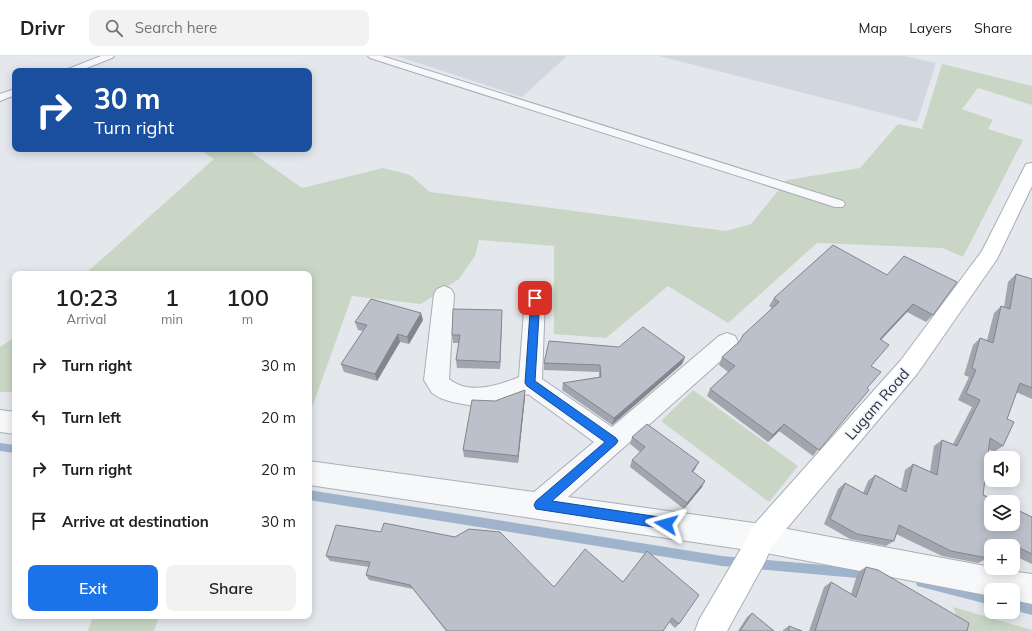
<!DOCTYPE html>
<meta charset="utf-8">
<style>
body{margin:0;font-family:Mulish,sans-serif;background:#f2f2f2;color:#202124;height:100vh;display:flex;flex-direction:column;font-size:15px;white-space:nowrap}
*{box-sizing:border-box;margin:0}
p{font-size:13px;color:#757577}
.icon{flex:none;width:22px;height:22px;fill:none;stroke:currentColor;stroke-width:2;stroke-linecap:round;stroke-linejoin:round}
.map{position:relative;flex:1;overflow:hidden}
.panel{position:absolute;left:12px;top:215px;width:300px;height:348px;display:flex;flex-direction:column;background:#fff;border-radius:8px;box-shadow:0 2px 10px #0003}
.panel>*{flex:none}
.banner{position:absolute;left:12px;top:12px;width:300px;height:84px;border-radius:8px;box-shadow:0 2px 10px #0003;background:#1a4fa0;color:#fff;overflow:hidden}
.buttons{position:absolute;left:984px;top:395px;display:grid;gap:8px}
.buttons a{display:grid;place-items:center;width:36px;height:36px;border-radius:8px;background:#fff;box-shadow:0 2px 10px #0003;font-size:20px}
.pin{position:absolute;display:grid;place-items:center;width:34px;height:34px;color:#fff;margin:-17px;border-radius:8px;box-shadow:0 2px 6px #0006}
.me{position:absolute;width:44px;margin:-22px;rotate:278deg;stroke-linejoin:round;filter:drop-shadow(0 0 3px #0008)}
.turn{display:flex;align-items:center;gap:14px;height:84px;padding:0 16px;font-size:18px}
.turn .icon{width:52px;height:52px;stroke-width:2.5}
.turn b{display:block;font-size:28px;line-height:34px}
.eta{display:flex;justify-content:space-evenly;align-items:center;height:68px;text-align:center}
.eta b{font-size:24px;font-weight:600;line-height:28px}
.primary-button{display:flex;gap:8px;margin-top:auto;padding:8px 16px}
.primary-button a{flex:1;height:46px;border-radius:8px;background:#1a73e8;color:#fff;font-size:16px;font-weight:600;line-height:46px;text-align:center}
.primary-button a+a{background:#f2f2f2;color:#202124}
ul{padding:0;list-style:none}
li{display:flex;align-items:center;gap:12px;height:52px;padding:0 16px}
li div{flex:1}
li b{display:block;font-size:15px}
li em{font-style:normal}
header{display:flex;align-items:center;gap:24px;box-sizing:border-box;height:56px;padding:0 20px;background:#fff;border-bottom:1px solid #e0e0e0}
header strong{font-size:19px}
nav{display:flex;gap:22px;margin-inline-start:auto;font-size:14px}
.search{width:280px;height:36px;background:#f2f2f2;display:flex;align-items:center;gap:10px;box-sizing:border-box;padding:0 14px;border-radius:8px;color:#757577;font-size:15px}
.map>svg:first-child{display:block}
</style>
<header>
<strong>Drivr</strong>
<div class="search"><svg class="icon" aria-label="search" viewBox="0 0 24 24"><circle cx="10" cy="10" r="6"/><path d="M15 15l6 6"/></svg>Search here</div>
<nav><a>Map</a><a>Layers</a><a>Share</a></nav>
</header>
<div class="map">
<svg width="1032" height="575" viewBox="0 0 1032 575">
<rect width="100%" height="100%" fill="#e4e7ec"/>
<g fill="#d2d6de">
<polygon points="397,0 567,0 522,41"/>
<polygon points="659,0 905,0 936,7 917,66"/>
</g>
<g fill="#c9d6c5">
<polygon points="942,8 1032,30 1032,49 978,32 962,53 993,64 988,73 1023,84 963,201 943,192 817,187 728,267 668,230 606,282 554,278 554,190 479,184 475,200 459,223 421,248 352,240 309,360 309,218 133,218 123,216 121,218 85,218 214,103 199,93 247,93 302,132 383,112 410,119 430,136 726,175 751,168 787,124 860,112 898,68 922,73"/>
<polygon points="15,281 15,332 12,336 0,336 0,291"/>
<polygon points="693,334 798,410 769,446 661,365"/>
<polygon points="953,551 1032,574 1032,575 962,575"/>
<polygon points="93,560 159,560 154,575 88,575"/>
</g>
<g fill="none" stroke-linecap="round" stroke-linejoin="round">
<g fill="#9fb4cc" fill-rule="evenodd">
<polygon points="0,387 15,389 15,397 0,395"/>
<polygon points="309,434 722,500 868,513 872,514 873,518 872,522 868,523 722,510 309,444"/>
<polygon points="921,521 991,539 991,549 921,531 917,530 916,526 917,522"/>
<polygon points="1013,544 1032,549 1032,559 1013,554"/>
</g>
<defs>
<g id="lane">
<polygon points="101,0 114,0 112,2 79,15 66,15 68,13"/>
<polygon points="368,0 382,0 843,145 845,148 843,151 835,151 370,2"/>
<polygon points="15,33 15,39 0,45 0,38"/>
</g>
<g id="street">
<path d="M444 230 451 233 454 238 449 323C468 339 498 330 519 321L525 242 528 237 535 234 542 237 545 242 542 323 612 371 719 280 727 277 735 280 738 286 735 292 568 441 761 468 991 511V512L1032 518V548L1013 544V534H991V540L761 496 309 429V405L534 436 594 386 528 338 495 350 479 351 452 346 440 342 432 337 424 324 434 238 437 233Z"/>
<polygon points="0,354 15,356 15,378 0,376"/>
</g>
<polygon id="secondary" points="1032,107 1032,130 997,203 917,318 771,491 766,504 727,575 695,575 699,564 746,484 751,472 901,304 982,195 1024,112 1026,108"/>
</defs>
<use href="#lane" stroke="#a9aeb7" stroke-width="2"/>
<use href="#street" stroke="#a9aeb7" stroke-width="2"/>
<use href="#secondary" stroke="#a9aeb7" stroke-width="2"/>
<use href="#lane" fill="#f7f8fa" fill-rule="evenodd"/>
<use href="#street" fill="#f7f8fa" fill-rule="evenodd"/>
<use href="#secondary" fill="#fff" fill-rule="evenodd"/>
</g>
<g fill="#a1a5ae">
<polygon points="833,189 933,259 926,266 907,256 881,284 871,310 867,332 813,400 779,375 768,386 707,340 710,333 728,316 719,309 722,301 740,285 772,252 769,250 774,242"/>
<polygon points="1016,218 1032,303 1032,343 1016,336 1007,363 1003,390 994,396 988,393 983,439 1032,461 1032,508 1013,499 1013,490 991,490 988,502 978,507 942,500 896,478 894,485 886,490 850,483 824,468 838,433 845,427 863,437 868,425 875,419 901,433 905,414 913,408 930,416 934,390 942,384 953,388 972,351 958,344 969,321 964,319 973,289 980,282 987,284 994,257 1001,250 1004,251 1008,226"/>
<polygon points="502,261 500,313 457,312 456,304 459,287 453,287 452,279"/>
<polygon points="423,264 409,288 400,286 377,325 344,316 341,308 363,275 358,274 355,266"/>
<polygon points="685,301 682,308 612,369 562,334 563,327 599,321 599,316 544,314 544,307"/>
<polygon points="525,341 518,407 464,401 463,394 495,345"/>
<polygon points="632,381 695,413 693,415 702,431 684,453 630,411 632,404 640,396 630,388"/>
<polygon points="647,495 679,568 675,572 669,566 663,575 446,575 413,533 369,524 366,519 369,511 330,505 326,500 554,531 623,526"/>
<polygon points="866,511 967,575 809,575 824,531 831,526 851,538 858,516"/>
<polygon points="752,557 774,575 738,575 747,561"/>
<polygon points="789,570 802,575 783,575 783,574"/>
</g>
<g fill="#83868d">
<polygon points="913,248 907,256 874,291 880,283"/>
<polygon points="502,254 502,261 500,313 500,306"/>
<polygon points="421,257 423,264 409,288 407,281"/>
<polygon points="398,278 400,286 377,325 375,318"/>
<polygon points="685,301 682,308 612,369 614,362"/>
<polygon points="525,334 525,341 518,407 518,400"/>
<polygon points="784,368 779,375 768,386 773,379"/>
<polygon points="699,406 695,413 688,421 692,415"/>
<polygon points="705,425 702,431 684,453 687,447"/>
</g>
<g fill="#bbc0ca" stroke="#83868d">
<polygon points="833,189 887,219 904,200 957,226 933,259 913,248 880,283 889,289 871,310 881,316 867,332 869,334 819,394 784,368 773,379 710,333 735,310 722,301 740,285 743,279 779,246 774,242"/>
<polygon points="1016,218 1032,223 1032,332 1020,327 1007,363 1014,366 1003,390 990,382 983,439 999,446 991,446 991,468 1013,468 1013,452 1032,461 1032,498 1009,487 1004,490 991,490 991,500 988,502 951,495 899,469 894,485 857,478 830,463 845,427 867,439 875,419 906,436 913,408 937,419 942,384 957,390 980,344 966,337 976,314 972,312 980,282 993,287 1001,250 1010,253"/>
<polygon points="371,243 421,257 407,281 398,278 375,318 341,308 367,269 355,266"/>
<polygon points="453,253 502,254 500,306 456,304 460,279 452,279"/>
<polygon points="643,271 685,301 614,362 563,327 601,321 600,309 544,307 549,285 619,291"/>
<polygon points="525,334 518,400 463,394 472,344 495,345"/>
<polygon points="647,368 699,406 692,415 705,425 687,447 632,404 645,391 632,381"/>
<polygon points="384,467 455,481 469,473 500,476 554,531 585,493 623,526 647,495 699,539 679,568 672,562 663,575 447,575 410,529 366,519 370,506 326,500 336,469 381,476"/>
<polygon points="866,511 878,514 969,567 967,575 815,575 831,526 856,541"/>
<polygon points="752,557 774,575 740,575"/>
<polygon points="789,570 802,575 789,575"/>
</g>
<polygon fill="#1a73e8" stroke="#114b97" points="535,239 540,242 535,325 616,382 618,385 616,388 552,445 666,462 671,464 672,468 671,472 666,473 536,453 534,449 536,445 605,386 527,330 525,327 531,242"/>
<g text-anchor="middle" dominant-baseline="central" stroke-width="4" stroke-linejoin="round" paint-order="stroke">
<g font-size="15" fill="#2b3445" stroke="#f4f6f9">
<text transform="translate(877 348) rotate(-49)">Lugam Road</text>
</g>
</g>
</svg>
<div class="buttons">
<a><svg class="icon" aria-label="sound" viewBox="0 0 24 24"><path d="M4 9h4l5-4v14l-5-4H4zM17 9q2 3 0 6"/></svg></a>
<a><svg class="icon" aria-label="layers" viewBox="0 0 24 24"><path d="M12 4l9 5-9 5-9-5zM3 14l9 5 9-5"/></svg></a>
<a>+</a>
<a>−</a>
</div>
<div class="pin" style="left:535px;top:242px;background:#d93025"><svg class="icon" aria-label="arrive" viewBox="0 0 24 24"><path d="M6 21V4h12l-3 4 3 4H6"/></svg></div>
<svg class="me" style="left:666px;top:468px" viewBox="-20 -20 40 40"><path d="M0-17L14 15 0 8-14 15z" fill="#1a73e8" stroke="#fff" stroke-width="4"/></svg>
<div class="banner">
<div class="turn"><svg class="icon" aria-label="right" viewBox="0 0 24 24"><path d="M7 20v-9h11M14 6l5 5-5 5"/></svg><div><b>30 m</b>Turn right</div></div>
</div>
<section class="panel">
<div class="eta">
<div><b>10:23</b><p>Arrival</p></div>
<div><b>1</b><p>min</p></div>
<div><b>100</b><p>m</p></div>
</div>
<ul>
<li><svg class="icon" aria-label="right" viewBox="0 0 24 24"><path d="M7 20v-9h11M14 6l5 5-5 5"/></svg><div><b>Turn right</b></div><em>30 m</em></li>
<li><svg class="icon" aria-label="left" viewBox="0 0 24 24"><path d="M17 20v-9H6M10 6l-5 5 5 5"/></svg><div><b>Turn left</b></div><em>20 m</em></li>
<li><svg class="icon" aria-label="right" viewBox="0 0 24 24"><path d="M7 20v-9h11M14 6l5 5-5 5"/></svg><div><b>Turn right</b></div><em>20 m</em></li>
<li><svg class="icon" aria-label="arrive" viewBox="0 0 24 24"><path d="M6 21V4h12l-3 4 3 4H6"/></svg><div><b>Arrive at destination</b></div><em>30 m</em></li>
</ul>
<div class="primary-button"><a>Exit</a><a>Share</a></div>
</section>
</div>
